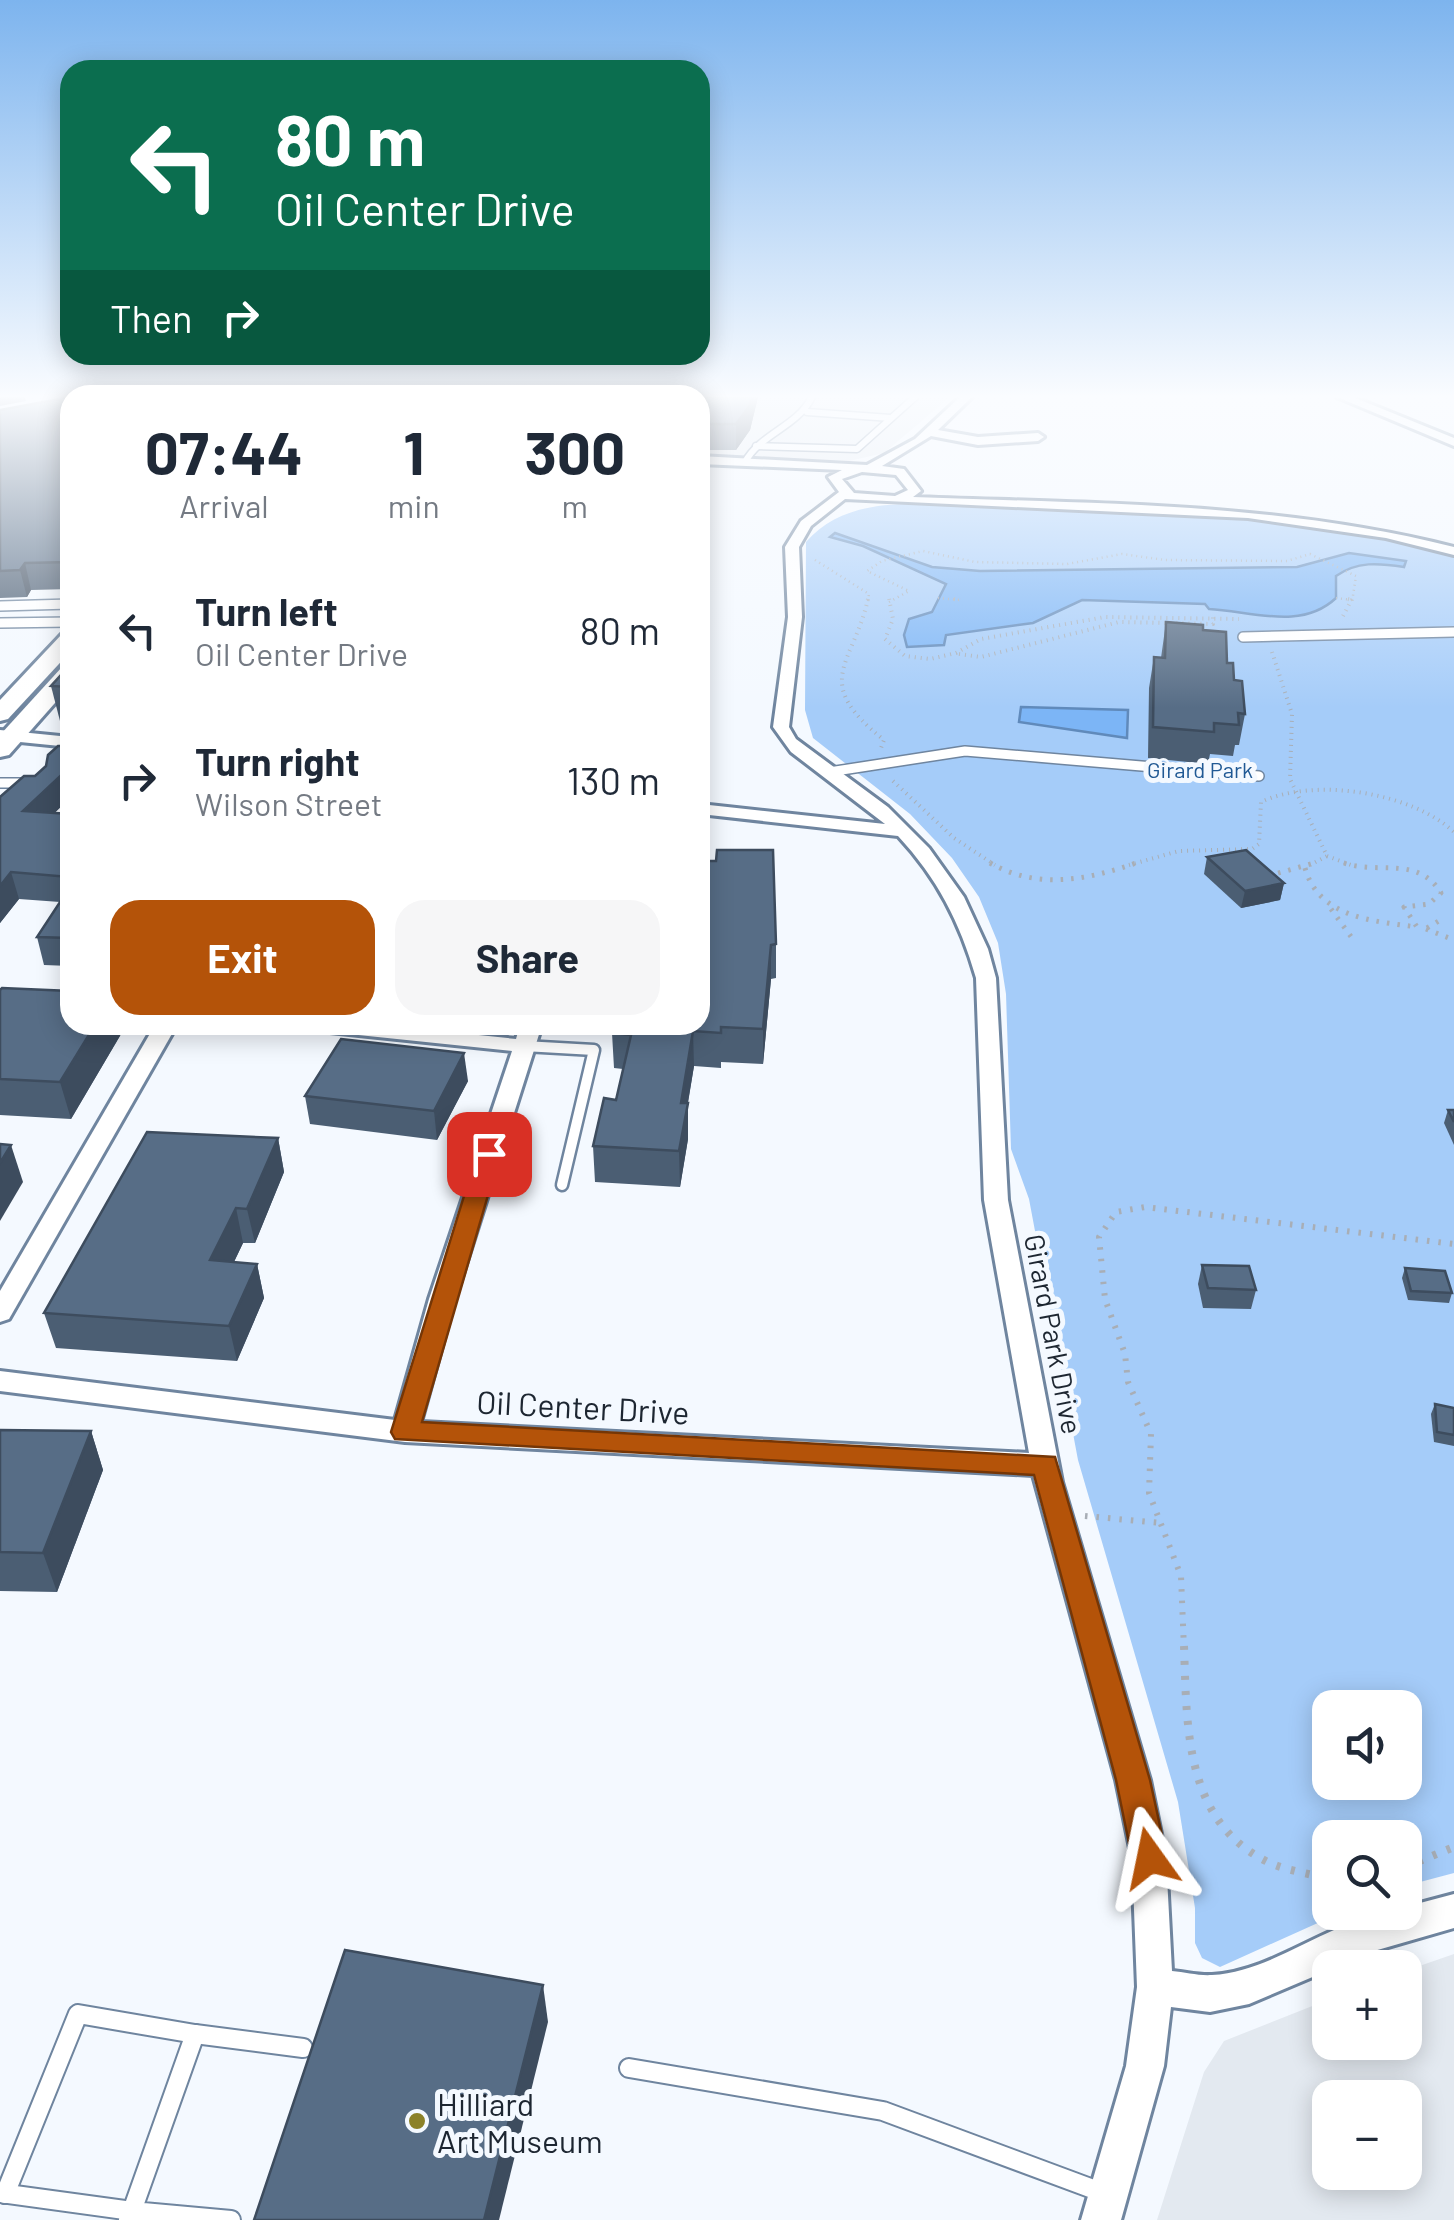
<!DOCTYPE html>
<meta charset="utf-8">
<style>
body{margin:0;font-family:Barlow,sans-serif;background:#f6f6f7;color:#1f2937;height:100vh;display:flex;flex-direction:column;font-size:38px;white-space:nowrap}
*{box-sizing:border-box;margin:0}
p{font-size:32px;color:#747a83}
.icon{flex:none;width:55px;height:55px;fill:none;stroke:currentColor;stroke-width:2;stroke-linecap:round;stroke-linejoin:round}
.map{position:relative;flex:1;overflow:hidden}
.panel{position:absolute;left:60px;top:385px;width:650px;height:650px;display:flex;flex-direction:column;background:#fff;border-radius:30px;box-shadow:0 5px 25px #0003}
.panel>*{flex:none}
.hud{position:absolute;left:60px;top:60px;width:650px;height:305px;border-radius:30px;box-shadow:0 5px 25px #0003;background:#0b6e4f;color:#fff;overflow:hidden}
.fabs{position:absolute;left:1312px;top:1690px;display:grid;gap:20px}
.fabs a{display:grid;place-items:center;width:110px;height:110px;border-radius:20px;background:#fff;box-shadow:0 5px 25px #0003;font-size:50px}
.pin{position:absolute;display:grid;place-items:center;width:85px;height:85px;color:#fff;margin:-42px;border-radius:20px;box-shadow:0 5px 15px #0006}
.me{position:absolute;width:110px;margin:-55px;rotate:348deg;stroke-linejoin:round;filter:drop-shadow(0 0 8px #0008)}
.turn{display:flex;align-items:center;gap:35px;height:210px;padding:0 50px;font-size:45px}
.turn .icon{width:130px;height:130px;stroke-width:2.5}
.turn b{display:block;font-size:70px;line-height:85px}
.then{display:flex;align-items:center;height:95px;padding:0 50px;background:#0003;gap:20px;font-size:38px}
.eta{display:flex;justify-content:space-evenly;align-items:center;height:170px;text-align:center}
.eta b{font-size:60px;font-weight:700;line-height:70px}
.button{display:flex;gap:20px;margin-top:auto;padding:20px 50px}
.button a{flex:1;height:115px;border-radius:30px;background:#b45309;color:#fff;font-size:40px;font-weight:700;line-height:115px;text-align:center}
.button a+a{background:#f6f6f7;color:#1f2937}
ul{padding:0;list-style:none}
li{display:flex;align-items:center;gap:30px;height:150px;padding:0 50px}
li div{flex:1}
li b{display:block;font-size:38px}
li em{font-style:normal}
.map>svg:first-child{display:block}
</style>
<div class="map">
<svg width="1454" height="2220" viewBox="0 0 1454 2220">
<rect width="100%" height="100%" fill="#f4f9ff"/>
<g fill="#e3e9f0" fill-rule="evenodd">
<polygon points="700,397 950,397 884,453 849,461 700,455"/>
<path d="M1454 1954V2220H1157L1204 2072 1224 2041 1330 1999V2042H1405V1971ZM1330 2098H1405V2172H1330Z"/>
</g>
<path fill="#a5ccf9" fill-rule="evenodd" d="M911 504C1093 511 1276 510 1454 554V1873L1405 1886V1838H1330V1912L1340 1913 1220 1967 1202 1958 1195 1943V1908L1178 1802 1078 1460 1029 1199 1011 1149 1006 994 998 943 979 897 952 858 910 814 813 738 805 710 806 542C833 511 872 504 911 504ZM1330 1708H1405V1782H1330Z"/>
<g fill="#7cb5f6" stroke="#608abb" stroke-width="2.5">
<path d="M835 533 932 567 980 571 1297 567 1349 553 1406 561 1404 567C1379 563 1357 561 1336 576V598C1301 631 1251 611 1209 609L1205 604 1082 600 1033 623 946 635 944 645 907 647 904 635 909 619 932 612 946 584 863 546 830 537Z"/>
<polygon points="1021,707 1128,710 1127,738 1019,722"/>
</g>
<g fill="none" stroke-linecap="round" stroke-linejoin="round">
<defs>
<g id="lane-far3">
<polyline points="807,412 891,418"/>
<polyline points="756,446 857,449 915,397"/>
<path d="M745 462C761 433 797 427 812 397"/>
</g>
<g id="lane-far2">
<polyline points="0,606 70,604"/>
<polyline points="0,623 70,622"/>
<polyline points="1243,637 1454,632"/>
<polyline points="829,772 965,751 1259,776"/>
<polyline points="0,783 31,783"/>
</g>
<polyline id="lane-far1" points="524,1046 594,1050 562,1185"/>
<g id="lane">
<polyline points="195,2034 303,2048"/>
<polyline points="629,2068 883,2111 1101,2192"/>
<polyline points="0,2193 132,2211 128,2220"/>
<polyline points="5,2194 78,2014 195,2034 132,2211 231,2220"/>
</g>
<g id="street">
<path d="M960 397H972L938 430 978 437 1038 433 1044 437 1038 441 978 445 931 436 882 466 904 469 921 491 913 497C1097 504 1274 502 1454 547V555L1386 538 1248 518 845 499 811 526 799 547 802 617 789 727 796 739 888 807 929 848 964 897 988 949 996 978 1008 1200 1062 1482 1150 1780 1166 1858 1172 1971C1185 1972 1199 1976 1212 1975 1280 1971 1337 1912 1405 1912V1907L1454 1894V1928L1374 1951 1249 2004 1210 2012 1171 2007 1164 2066 1121 2220H1081L1126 2066 1137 1987 1132 1858 1116 1780 1033 1475 405 1442 0 1391V1371L395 1420 429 1299 512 1051 320 1031 309 1025H382L516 1039 520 1025H542L455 1299 421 1422 1029 1453 984 1200 976 978C960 922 937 878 898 836L700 814V804L885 824 791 752 773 727 788 617 785 547 801 521 839 492 828 477 842 470 700 464V456L867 465 915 439ZM862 472 896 475 908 490 895 496 854 493 842 479Z"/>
<polygon points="1337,397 1353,397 1454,438 1454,446"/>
<polygon points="0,730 70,737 70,747 0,740"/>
<polygon points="155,1025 177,1025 9,1319 0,1322 0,1291"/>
</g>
<g id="secondary">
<polygon points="70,633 70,652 8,719 0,721 0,700 62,634"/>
<polygon points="70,665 70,686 9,755 0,757 0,735 62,667"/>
</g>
</defs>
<use href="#lane-far3" stroke="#6f859f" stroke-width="9"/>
<use href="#lane-far2" stroke="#6f859f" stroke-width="12"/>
<use href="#lane-far1" stroke="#6f859f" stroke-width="15"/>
<use href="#lane" stroke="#6f859f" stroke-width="22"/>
<use href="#street" stroke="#6f859f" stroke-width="6"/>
<use href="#secondary" stroke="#6f859f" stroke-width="6"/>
<g stroke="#a8aeb6" stroke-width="2.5" stroke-dasharray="1 4" stroke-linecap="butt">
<polyline points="815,560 869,594 868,602"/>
<polyline points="938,598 960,600"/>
<polyline points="1336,598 1352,600"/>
<polyline points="889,602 909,591 867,571 882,561 923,551 975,562 1067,564 1122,554 1165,560 1287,561 1310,554 1356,576 1352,602"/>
</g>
<g stroke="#a8aeb6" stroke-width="4" stroke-dasharray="1 5" stroke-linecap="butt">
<path d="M868 599C853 666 810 681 884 740L881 748"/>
<polyline points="889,599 893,619 885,639 905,656 930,659 956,653 981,639 1105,617 1239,619"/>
<polyline points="954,599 960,600"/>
<polyline points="1348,599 1352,600"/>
<polyline points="1343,616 1352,599"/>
<polyline points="1272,652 1292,714 1290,779 1327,856 1310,865"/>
<polyline points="959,654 981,657 1119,622 1213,624 1213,617"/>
<polyline points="893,781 954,838 995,865"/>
<polyline points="1327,856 1351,865"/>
<path d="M1129 865 1179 851 1252 849 1259 844 1261 802C1314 777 1411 792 1454 832"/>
</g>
<g stroke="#a8aeb6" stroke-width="5" stroke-dasharray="2.5 8" stroke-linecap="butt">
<path d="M990 863C1038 890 1087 880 1136 863"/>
<path d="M1305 868C1319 918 1373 921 1417 927L1404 907 1429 904 1441 893C1418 855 1379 875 1344 863"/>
<polyline points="1268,876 1314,863"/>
<polyline points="1331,909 1352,938"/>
<polyline points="1427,928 1442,919"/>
<polyline points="1426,929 1454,940"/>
</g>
<g stroke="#a8aeb6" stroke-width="6" stroke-dasharray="2.5 9" stroke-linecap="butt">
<polyline points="1085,1516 1161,1523"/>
<polyline points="1184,1649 1181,1576 1149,1493 1151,1434 1128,1382 1125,1354 1105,1299 1099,1237 1116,1212 1145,1207 1454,1244"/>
</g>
<g stroke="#a8aeb6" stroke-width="8" stroke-dasharray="4 11" stroke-linecap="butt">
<path d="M1184 1646C1187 1727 1184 1823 1270 1863 1288 1871 1311 1874 1330 1879"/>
<polyline points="1405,1867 1454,1847"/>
</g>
<use href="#lane-far3" stroke="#fff" stroke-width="6"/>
<use href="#lane-far2" stroke="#fff" stroke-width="9"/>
<use href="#lane-far1" stroke="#fff" stroke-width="10"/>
<use href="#lane" stroke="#fff" stroke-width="18"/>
<use href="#street" fill="#fff" fill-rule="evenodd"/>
<use href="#secondary" fill="#fff" fill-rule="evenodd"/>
</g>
<g fill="#4b5e73">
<polygon points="70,397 70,589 31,590 27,597 0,598 0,410"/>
<polygon points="700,397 758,397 750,430 736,450 700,450"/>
<polygon points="1166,622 1203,630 1227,663 1245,714 1239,745 1235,745 1233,756 1210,754 1208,764 1148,758 1149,688 1154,657 1161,658"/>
<polygon points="70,665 70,721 60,721 51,686"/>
<polygon points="70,746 70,798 54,813 70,814 70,966 44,965 37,937 60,902 19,899 0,923 0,797 35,776"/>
<polygon points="1207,857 1284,883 1280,900 1241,908 1204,874"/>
<polygon points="700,861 776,944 776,978 771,979 763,1064 721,1062 721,1068 694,1066 688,1103 688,1139 680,1187 595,1182 593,1146 616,1100 623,1069 614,1068 612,1033 700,1025"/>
<polygon points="0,990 124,1029 71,1119 0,1115"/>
<polygon points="468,1081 437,1140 310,1124 305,1096"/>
<polygon points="1448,1110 1454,1110 1454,1145 1444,1123"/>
<polygon points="278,1138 284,1172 255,1243 243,1243 234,1262 257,1264 264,1298 237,1361 56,1348 44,1313"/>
<polygon points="1202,1265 1256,1290 1251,1309 1203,1308 1198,1284"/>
<polygon points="1405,1268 1452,1293 1449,1303 1408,1300 1402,1278"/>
<polygon points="1435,1404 1454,1408 1454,1446 1434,1442 1431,1414"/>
<polygon points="0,1430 91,1431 103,1470 57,1592 0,1591"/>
</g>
<g fill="#3d4c5e">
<polygon points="0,397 25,397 26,401 0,406"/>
<polygon points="752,397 758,397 750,430 736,450 736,424"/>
<polygon points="25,563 31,590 27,597 20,570"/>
<polygon points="70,767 70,798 30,837 23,811"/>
<polygon points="11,872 19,899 0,923 0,886"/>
<polygon points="1284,883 1280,900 1241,908 1245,891"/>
<polygon points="771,945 771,979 763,1064 763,1029"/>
<polygon points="95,1025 123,1025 124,1029 71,1119 60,1082"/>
<polygon points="693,1031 694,1066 686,1113 688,1103 688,1139 680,1187 679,1151 681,1103"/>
<polygon points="464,1053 468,1081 437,1140 434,1111"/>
<polygon points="278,1138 284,1172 255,1243 247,1209"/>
<polygon points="11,1145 23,1182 0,1221 0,1163"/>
<polygon points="236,1208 243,1243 218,1295 210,1260"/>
<polygon points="257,1264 264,1298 237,1361 229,1326"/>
<polygon points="91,1431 103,1470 57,1592 43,1553"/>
<polygon points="543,1985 548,2022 499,2220 484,2220"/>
</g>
<g fill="#576d86" stroke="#3d4c5e" stroke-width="2.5">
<polygon points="70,397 70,562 25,563 20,570 0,571 0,410"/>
<polygon points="700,397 752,397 750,405 736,424 700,424"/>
<polygon points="1166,622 1203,625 1203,630 1226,632 1227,663 1233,663 1234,680 1242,681 1245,714 1238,713 1239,725 1214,723 1214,732 1153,727 1154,657 1165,658"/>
<polygon points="70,665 70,687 51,686"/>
<polygon points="58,746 70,746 70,767 23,811 70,814 70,850 64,857 70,857 70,938 37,937 68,890 62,890 70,877 11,872 0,886 0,797 24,776 35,776 46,766 48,755"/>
<polygon points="717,850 773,850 776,944 771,945 763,1029 721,1027 721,1033 693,1031 681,1103 688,1103 679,1151 593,1146 604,1098 616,1100 631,1035 612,1033 614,1025 700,1025 700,861 716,861"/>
<polygon points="1246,850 1284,883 1245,891 1207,857"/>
<polygon points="2,988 70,991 70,1025 95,1025 60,1082 0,1079 0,990"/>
<polygon points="341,1039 464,1053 434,1111 305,1096"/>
<polygon points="1448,1110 1454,1110 1454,1122"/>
<polygon points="147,1132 278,1138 247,1209 236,1208 210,1260 257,1264 229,1326 44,1313"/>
<polygon points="0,1144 11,1145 0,1163"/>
<polygon points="1202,1265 1249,1266 1256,1290 1208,1288"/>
<polygon points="1405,1268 1445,1271 1452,1293 1411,1291"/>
<polygon points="1435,1404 1454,1408 1454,1435 1437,1432"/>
<polygon points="0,1430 91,1431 43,1553 0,1552"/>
<polygon points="345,1950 543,1985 484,2220 254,2220"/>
</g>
<linearGradient id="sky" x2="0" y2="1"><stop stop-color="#7db4ee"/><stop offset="0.56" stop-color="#fafcff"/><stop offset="1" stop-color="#fafcff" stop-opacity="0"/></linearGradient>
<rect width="1454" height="708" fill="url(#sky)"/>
<polygon fill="#b45309" stroke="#753606" stroke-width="2.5" points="489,1147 500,1154 422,1422 1055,1457 1150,1780 1167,1858 1162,1870 1150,1875 1137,1870 1132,1858 1116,1780 1034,1475 395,1439 391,1432 477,1154"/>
<circle fill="#8c8229" stroke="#f4f9ff" stroke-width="4" cx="417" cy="2121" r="10"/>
<g text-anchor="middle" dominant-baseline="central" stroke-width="10" stroke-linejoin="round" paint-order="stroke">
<g font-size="22" fill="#205994" stroke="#f4f9ff">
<text x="1200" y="769">Girard Park</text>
</g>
<g font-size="28" fill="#1d2631" stroke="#f4f9ff">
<text transform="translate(1054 1334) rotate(79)">Girard Park Drive</text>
</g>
<g font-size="32" fill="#1d2631" stroke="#f4f9ff">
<text transform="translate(583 1406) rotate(3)">Oil Center Drive</text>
</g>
<g font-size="32" fill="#1d2631" stroke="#f4f9ff" text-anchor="start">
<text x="437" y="2103">Hilliard<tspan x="437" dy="37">Art Museum</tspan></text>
</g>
</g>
</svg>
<div class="fabs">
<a><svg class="icon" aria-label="sound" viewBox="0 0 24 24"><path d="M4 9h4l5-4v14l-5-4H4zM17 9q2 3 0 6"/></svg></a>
<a><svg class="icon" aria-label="search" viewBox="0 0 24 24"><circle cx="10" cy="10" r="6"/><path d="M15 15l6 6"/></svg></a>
<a>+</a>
<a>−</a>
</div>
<div class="pin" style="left:489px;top:1154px;background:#d93025"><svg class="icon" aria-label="arrive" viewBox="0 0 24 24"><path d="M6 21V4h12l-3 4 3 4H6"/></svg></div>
<svg class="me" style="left:1150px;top:1858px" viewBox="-20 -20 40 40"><path d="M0-17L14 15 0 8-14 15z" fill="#b45309" stroke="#fff" stroke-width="4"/></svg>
<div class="hud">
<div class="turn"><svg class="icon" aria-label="left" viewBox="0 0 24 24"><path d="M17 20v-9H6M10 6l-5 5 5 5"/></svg><div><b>80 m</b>Oil Center Drive</div></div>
<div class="then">Then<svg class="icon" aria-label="right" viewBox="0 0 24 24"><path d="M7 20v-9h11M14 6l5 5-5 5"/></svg></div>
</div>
<section class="panel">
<div class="eta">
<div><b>07:44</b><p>Arrival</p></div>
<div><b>1</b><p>min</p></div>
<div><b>300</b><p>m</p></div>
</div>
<ul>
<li><svg class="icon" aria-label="left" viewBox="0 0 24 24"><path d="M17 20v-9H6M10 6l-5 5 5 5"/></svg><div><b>Turn left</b><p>Oil Center Drive</p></div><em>80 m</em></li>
<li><svg class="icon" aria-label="right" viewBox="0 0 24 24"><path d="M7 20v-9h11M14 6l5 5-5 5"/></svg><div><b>Turn right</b><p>Wilson Street</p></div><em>130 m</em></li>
</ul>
<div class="button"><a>Exit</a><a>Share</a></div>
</section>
</div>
